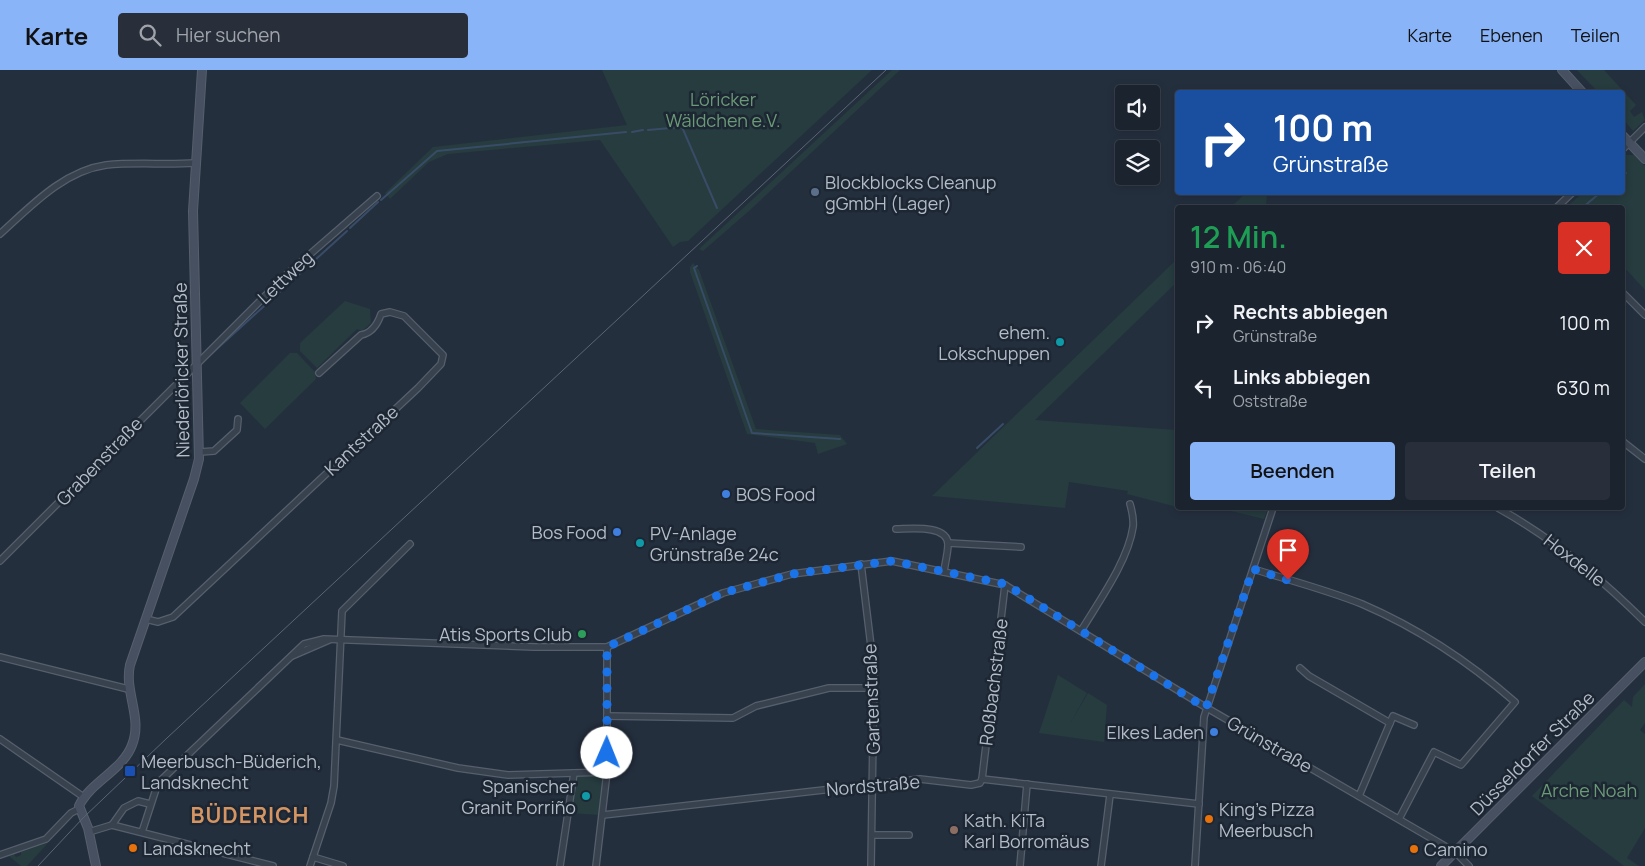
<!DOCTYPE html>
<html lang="de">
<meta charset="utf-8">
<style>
body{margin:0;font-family:Manrope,sans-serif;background:#282f3a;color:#f1f3f6;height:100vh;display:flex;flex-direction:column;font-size:19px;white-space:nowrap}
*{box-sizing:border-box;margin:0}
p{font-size:16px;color:#a0a4aa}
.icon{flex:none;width:28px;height:28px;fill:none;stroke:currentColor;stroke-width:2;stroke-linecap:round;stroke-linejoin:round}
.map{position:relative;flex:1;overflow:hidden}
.drawer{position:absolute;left:1175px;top:135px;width:450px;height:305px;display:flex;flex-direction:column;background:#1b232e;border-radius:5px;box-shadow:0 2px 8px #0003,0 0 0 1px #39404a}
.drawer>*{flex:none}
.hud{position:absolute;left:1175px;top:20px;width:450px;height:105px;border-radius:5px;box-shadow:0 2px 8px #0003,0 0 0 1px #39404a;background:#1a4fa0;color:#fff;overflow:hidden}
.buttons{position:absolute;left:1115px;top:15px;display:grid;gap:10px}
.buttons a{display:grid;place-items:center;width:45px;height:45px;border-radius:5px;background:#1b232e;box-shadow:0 2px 8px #0003,0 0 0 1px #39404a;font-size:25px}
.pin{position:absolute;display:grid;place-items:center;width:42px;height:42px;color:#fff;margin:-51px -21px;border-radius:50% 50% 50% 0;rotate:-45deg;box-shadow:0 0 5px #0007}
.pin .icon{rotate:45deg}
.me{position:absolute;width:55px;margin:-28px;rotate:1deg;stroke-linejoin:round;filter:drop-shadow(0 0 4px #0008)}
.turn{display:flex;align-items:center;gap:18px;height:105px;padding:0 15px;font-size:22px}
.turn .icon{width:65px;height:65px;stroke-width:2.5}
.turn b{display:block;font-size:35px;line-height:42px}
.round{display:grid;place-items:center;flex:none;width:52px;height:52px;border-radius:5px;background:#282f3a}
.head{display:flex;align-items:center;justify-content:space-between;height:85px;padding:0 15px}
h1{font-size:30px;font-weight:600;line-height:38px;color:#1e9e55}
.cta{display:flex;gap:10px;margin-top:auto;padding:10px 15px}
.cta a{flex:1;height:58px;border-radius:5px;background:#8ab4f8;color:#111;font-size:20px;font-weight:600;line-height:58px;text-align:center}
.cta a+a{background:#282f3a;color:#f1f3f6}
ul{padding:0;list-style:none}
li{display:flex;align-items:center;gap:15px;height:65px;padding:0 15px}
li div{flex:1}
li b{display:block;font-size:19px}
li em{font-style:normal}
header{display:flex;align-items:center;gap:30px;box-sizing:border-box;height:70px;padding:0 25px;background:#8ab4f8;color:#111}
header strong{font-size:24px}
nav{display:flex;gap:28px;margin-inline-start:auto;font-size:18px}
.search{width:350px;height:45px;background:#282f3a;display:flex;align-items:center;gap:12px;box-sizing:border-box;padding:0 18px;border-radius:5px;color:#a0a4aa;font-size:19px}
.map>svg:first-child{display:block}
</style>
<header>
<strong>Karte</strong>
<div class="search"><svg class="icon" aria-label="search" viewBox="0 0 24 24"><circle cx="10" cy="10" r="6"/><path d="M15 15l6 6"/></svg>Hier suchen</div>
<nav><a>Karte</a><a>Ebenen</a><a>Teilen</a></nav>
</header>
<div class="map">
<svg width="1645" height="796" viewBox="0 0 1645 796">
<rect width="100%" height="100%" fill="#242f3e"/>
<g fill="#263c3f">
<polygon points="602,0 872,0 688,171 680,172 673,177 600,70 448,84 429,92 390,129 385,123 433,77 627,55"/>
<polygon points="892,0 900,0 749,141 703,181 699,179"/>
<polygon points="1577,0 1604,0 1636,35 1630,41 1634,47 1642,42 1645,50 1633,61 1623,49 1622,22 1598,22"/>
<polygon points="1626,85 1634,85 1645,96 1645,220 1623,196 1622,138 1566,137 1583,123 1622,122 1623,88"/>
<polygon points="1247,122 1267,123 1266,137 1231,137"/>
<polygon points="1177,189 1177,212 1035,350 1177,360 1177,437 1127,424 1128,421 1069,412 1065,438 932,426"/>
<polygon points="693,193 699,200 756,359 840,365 847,374 818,384 815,373 747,364 690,202 690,197"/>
<polygon points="345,231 370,239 371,253 362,261 357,259 317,298 300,281 300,273"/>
<polygon points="290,283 297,283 315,302 316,309 265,359 240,333"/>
<polygon points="1219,438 1268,438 1264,449"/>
<polygon points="1058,605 1087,623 1070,654 1088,623 1107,635 1104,672 1039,663"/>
<polygon points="1645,614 1645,653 1640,660 1645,664 1645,758 1627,788 1639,796 1624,796 1532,726 1624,630 1632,637 1633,627"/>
<polygon points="576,705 603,705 600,745 570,743"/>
<polygon points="48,773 27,796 21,796 9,786 14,784 16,787 21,785 21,782"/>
</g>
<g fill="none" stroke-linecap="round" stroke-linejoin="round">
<g stroke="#394c67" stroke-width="2">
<polyline points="648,60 682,57 717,138"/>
<polyline points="632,62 643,60"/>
<polyline points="1622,106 1626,103"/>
<polyline points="381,130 437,81 626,62"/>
<polyline points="1582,138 1601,122"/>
<polyline points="350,158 378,132"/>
<polyline points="697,196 694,198 752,363 840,369"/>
<polyline points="209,286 347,161"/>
<polyline points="977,378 1003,354"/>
</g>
<defs>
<g id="street">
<polyline points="1622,80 1645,57"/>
<polyline points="1556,138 1573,122"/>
<path d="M0 164C30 137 63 101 106 95 135 92 165 95 195 93"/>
<polyline points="1622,222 1645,245"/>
<polyline points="1622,371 1645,389"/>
<polyline points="200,382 214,381 237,360 238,349"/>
<path d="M1498 438C1554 469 1600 507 1645 552"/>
<path d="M896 459C909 459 947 454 948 474 948 483 945 493 944 502"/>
<polyline points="948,473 1021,477"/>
<polyline points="0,491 286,205 377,126"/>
<polyline points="861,494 874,601 871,796"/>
<path d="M1253 499C1289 510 1327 520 1362 534 1420 559 1468 591 1515 632L1461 695 1434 682 1399 749"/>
<path d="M146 549 158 552 173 547 418 318 441 294 443 285 404 246 390 242 381 244C378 253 372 263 361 265L319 303"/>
<path d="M1081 561C1099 531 1128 491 1133 457 1134 449 1132 441 1130 434"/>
<polyline points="292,586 329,570"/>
<polyline points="0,587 128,619"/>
<polyline points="1300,598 1309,606 1390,653"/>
<polyline points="607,646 733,648 756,636 829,618 874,618"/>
<polyline points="0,669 85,728"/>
<polyline points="337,670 458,698 508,705 607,702"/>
<polyline points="982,709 1005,515"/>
<polyline points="1359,726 1393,646 1414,655"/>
<polyline points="603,745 920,709 971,715 980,713 982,709 1199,734"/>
<polyline points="112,755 124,738 138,731 150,734"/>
<polyline points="89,762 112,755 273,796"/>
<polyline points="142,762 158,713 304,574 324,569 534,577 607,577 723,523 792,504 892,491 1005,515 1207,638 1455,782 1469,796"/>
<polyline points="872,765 909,765"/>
<polyline points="0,785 46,769 71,743 79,739"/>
<polyline points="313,787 343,796"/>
<polyline points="310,796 331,733 334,716 342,541 410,474"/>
<polyline points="560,796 574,703"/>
<polyline points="596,796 607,702 607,577"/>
<polyline points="1020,796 1027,714"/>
<polyline points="1101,796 1110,725"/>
<polyline points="1195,796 1204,647 1273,438"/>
</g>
<g id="secondary">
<polyline points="1562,0 1582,22"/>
<polyline points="1622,65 1645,89"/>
<path d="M96 796 88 758 79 736C89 713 123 700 132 675 143 648 124 622 130 595L194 409 199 389 193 141 202 0"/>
<polyline points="1441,796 1645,592"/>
</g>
</defs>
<use href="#street" stroke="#565f6c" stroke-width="8"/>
<use href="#secondary" stroke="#565f6c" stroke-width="10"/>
<use href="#street" stroke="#38414e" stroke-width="5.5"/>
<use href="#secondary" stroke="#465061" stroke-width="8"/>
<polyline stroke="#5a6575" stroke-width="1" points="38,796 83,748 167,668 886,0"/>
</g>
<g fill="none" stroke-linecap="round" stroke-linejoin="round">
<polyline stroke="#1a73e8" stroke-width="9" stroke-dasharray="0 16.2" points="607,683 607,577 723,523 792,504 892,491 1005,514 1206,638 1253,499 1288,510"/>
</g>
<circle fill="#5c6f8a" stroke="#1d2633" stroke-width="2" cx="815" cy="122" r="5"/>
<g fill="#0f9aa8" stroke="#1d2633" stroke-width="2">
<circle cx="1060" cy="272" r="5"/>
<circle cx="640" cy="473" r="5"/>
<circle cx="586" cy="726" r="5"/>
</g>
<g fill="#3f7fe0" stroke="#1d2633" stroke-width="2">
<circle cx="726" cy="424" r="5"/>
<circle cx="617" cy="462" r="5"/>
<circle cx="1214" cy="662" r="5"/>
</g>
<circle fill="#2e9e5b" stroke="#1d2633" stroke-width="2" cx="582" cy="564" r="5"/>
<rect fill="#1a4fb4" stroke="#1d2633" stroke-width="2" x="124" y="695" width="12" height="12" rx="2.5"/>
<g fill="#e8710a" stroke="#1d2633" stroke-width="2">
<circle cx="1209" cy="749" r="5"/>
<circle cx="133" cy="778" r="5"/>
<circle cx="1414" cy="779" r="5"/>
</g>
<circle fill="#8d6e63" stroke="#1d2633" stroke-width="2" cx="954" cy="760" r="5"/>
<g text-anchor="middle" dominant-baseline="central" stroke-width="5" stroke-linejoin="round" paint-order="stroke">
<g font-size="18" fill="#6b9a76" stroke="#1d2633">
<text x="723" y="29">Löricker<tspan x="723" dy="21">Wäldchen e.V.</tspan></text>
<text x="1589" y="720">Arche Noah</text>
</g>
<g font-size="18" fill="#b4bcc9" stroke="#1d2633" text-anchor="start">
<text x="825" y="112">Blockblocks Cleanup<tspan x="825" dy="21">gGmbH (Lager)</tspan></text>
<text x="1050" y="262" text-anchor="end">ehem.<tspan x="1050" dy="21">Lokschuppen</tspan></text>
<text x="736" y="424">BOS Food</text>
<text x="607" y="462" text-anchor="end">Bos Food</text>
<text x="650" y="463">PV-Anlage<tspan x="650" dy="21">Grünstraße 24c</tspan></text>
<text x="572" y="564" text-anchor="end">Atis Sports Club</text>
<text x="1204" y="662" text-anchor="end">Elkes Laden</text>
<text x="141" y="691">Meerbusch-Büderich,<tspan x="141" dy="21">Landsknecht</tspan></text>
<text x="576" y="716" text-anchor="end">Spanischer<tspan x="576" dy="21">Granit Porriño</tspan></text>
<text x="1219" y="739">King's Pizza<tspan x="1219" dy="21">Meerbusch</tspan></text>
<text x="964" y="750">Kath. KiTa<tspan x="964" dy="21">Karl Borromäus</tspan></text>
<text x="143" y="778">Landsknecht</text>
<text x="1424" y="779">Camino</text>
</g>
<g font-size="18" fill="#b4bcc9" stroke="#1d2633">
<text transform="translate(285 207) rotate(-43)">Lettweg</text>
<text transform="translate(181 300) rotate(-91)">Niederlöricker Straße</text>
<text transform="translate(361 370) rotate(-43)">Kantstraße</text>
<text transform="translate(99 391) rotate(-46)">Grabenstraße</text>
<text transform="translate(1575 490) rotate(38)">Hoxdelle</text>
<text transform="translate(993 612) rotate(-83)">Roßbachstraße</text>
<text transform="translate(871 629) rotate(-92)">Gartenstraße</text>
<text transform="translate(1270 674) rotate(30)">Grünstraße</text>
<text transform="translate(1532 683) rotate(-45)">Düsseldorfer Straße</text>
<text transform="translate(873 715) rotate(-5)">Nordstraße</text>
</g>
<g font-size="22" font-weight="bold" letter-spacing="1" fill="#d59563" stroke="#1d2633">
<text x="250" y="745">BÜDERICH</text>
</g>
</g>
</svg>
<div class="buttons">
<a><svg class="icon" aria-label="sound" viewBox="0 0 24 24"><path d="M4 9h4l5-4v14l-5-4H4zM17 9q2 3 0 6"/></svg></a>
<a><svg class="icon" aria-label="layers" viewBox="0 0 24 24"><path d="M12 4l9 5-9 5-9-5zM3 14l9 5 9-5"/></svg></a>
</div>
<div class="pin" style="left:1288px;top:510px;background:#d93025"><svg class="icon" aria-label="arrive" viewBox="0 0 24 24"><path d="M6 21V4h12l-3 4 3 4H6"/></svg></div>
<svg class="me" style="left:607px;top:683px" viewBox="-20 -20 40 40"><circle r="19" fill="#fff"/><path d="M0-13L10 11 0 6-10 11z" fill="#1a73e8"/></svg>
<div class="hud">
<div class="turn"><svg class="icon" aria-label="right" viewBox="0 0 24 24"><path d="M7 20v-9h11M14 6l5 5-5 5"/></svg><div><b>100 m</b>Grünstraße</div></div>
</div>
<section class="drawer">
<div class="head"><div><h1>12 Min.</h1><p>910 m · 06:40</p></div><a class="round" style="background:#d93025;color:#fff"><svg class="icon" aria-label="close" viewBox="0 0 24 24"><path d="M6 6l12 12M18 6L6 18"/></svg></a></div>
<ul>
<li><svg class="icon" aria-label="right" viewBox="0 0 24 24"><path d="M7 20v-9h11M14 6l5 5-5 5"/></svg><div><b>Rechts abbiegen</b><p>Grünstraße</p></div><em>100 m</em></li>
<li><svg class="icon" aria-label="left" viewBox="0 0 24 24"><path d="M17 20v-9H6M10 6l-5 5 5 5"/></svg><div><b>Links abbiegen</b><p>Oststraße</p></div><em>630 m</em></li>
</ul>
<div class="cta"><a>Beenden</a><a>Teilen</a></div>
</section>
</div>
